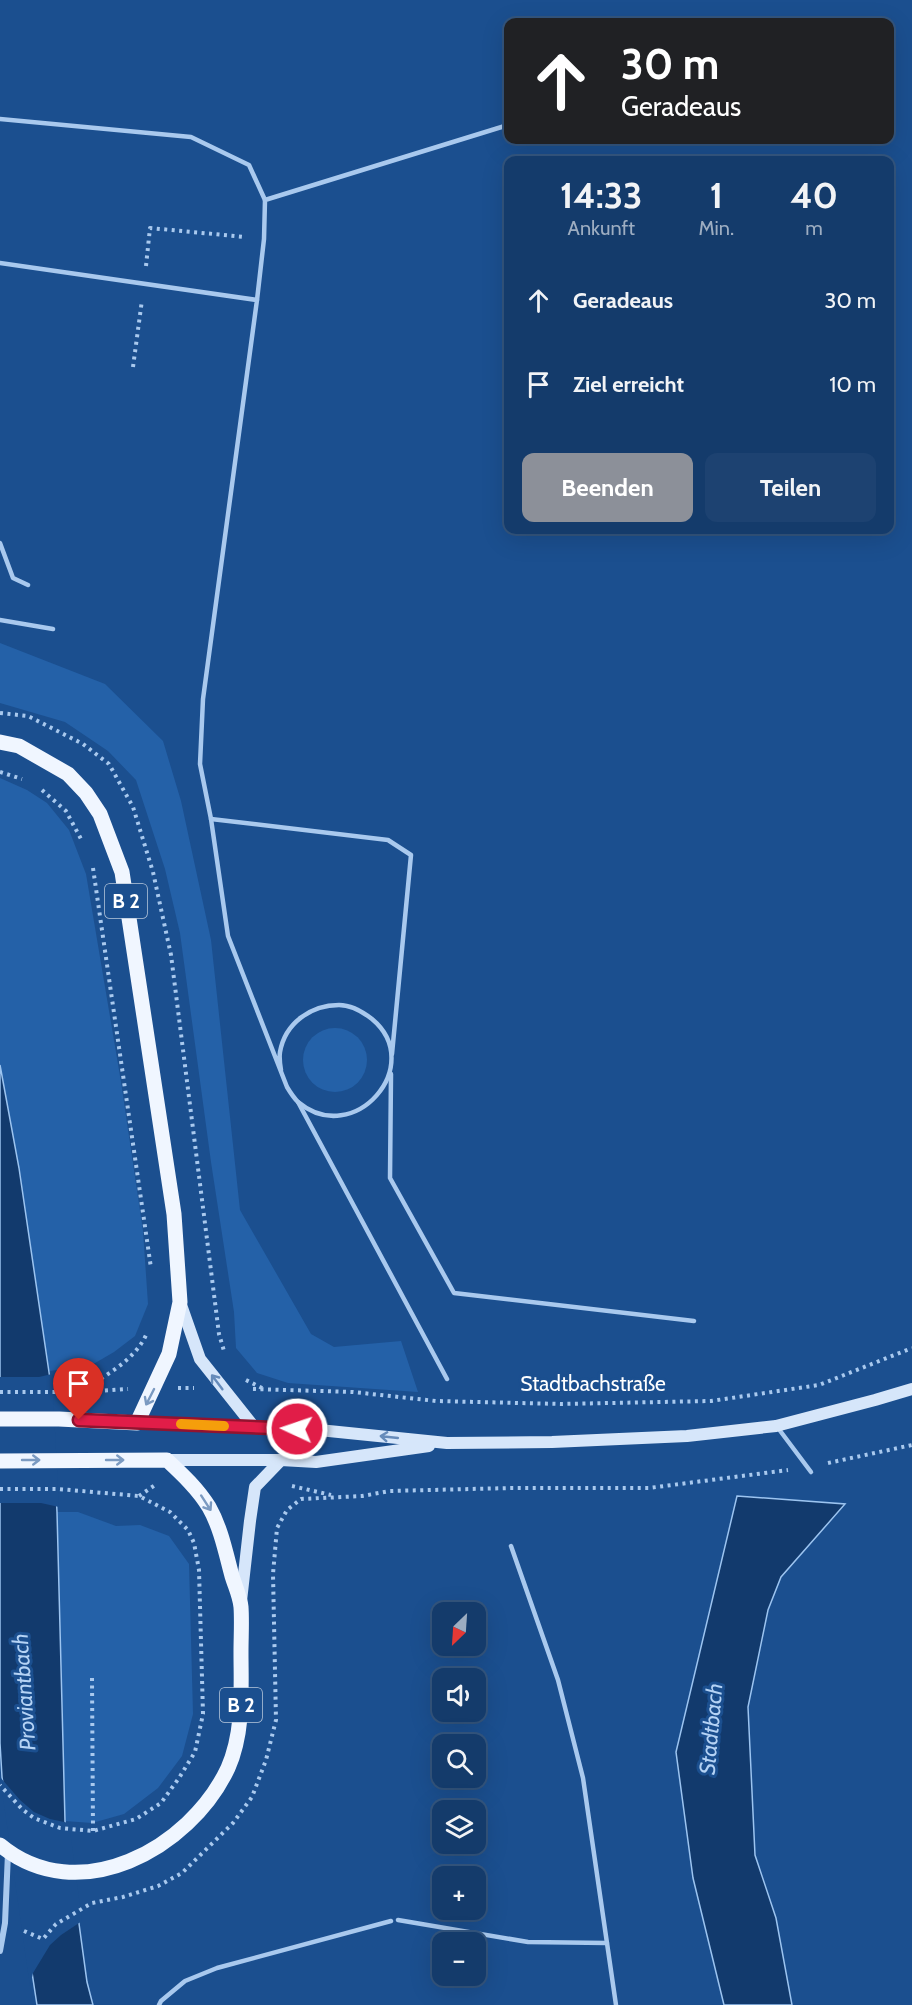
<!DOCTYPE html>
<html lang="de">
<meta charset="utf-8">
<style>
body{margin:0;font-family:Cabin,sans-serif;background:#1d4271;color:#f1f3f6;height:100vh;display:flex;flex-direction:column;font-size:22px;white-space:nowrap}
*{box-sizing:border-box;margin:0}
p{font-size:20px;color:#9dadc1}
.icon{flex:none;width:33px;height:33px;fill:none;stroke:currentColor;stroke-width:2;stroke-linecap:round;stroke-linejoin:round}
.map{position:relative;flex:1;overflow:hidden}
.sheet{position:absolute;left:504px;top:156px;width:390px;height:378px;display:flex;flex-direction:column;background:#143b6b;border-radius:12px;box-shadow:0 6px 24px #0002,0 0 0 2px #33557e}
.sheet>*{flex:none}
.guide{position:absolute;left:504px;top:18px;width:390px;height:126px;border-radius:12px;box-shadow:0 6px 24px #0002,0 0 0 2px #33557e;background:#202124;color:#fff;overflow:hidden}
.needle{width:39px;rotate:205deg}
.controls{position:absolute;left:432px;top:1602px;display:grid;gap:12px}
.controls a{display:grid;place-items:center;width:54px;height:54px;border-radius:12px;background:#143b6b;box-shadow:0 6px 24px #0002,0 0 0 2px #33557e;font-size:30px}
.pin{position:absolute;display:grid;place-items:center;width:51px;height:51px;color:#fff;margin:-62px -26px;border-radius:50% 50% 50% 0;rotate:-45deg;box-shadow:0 0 6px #0007}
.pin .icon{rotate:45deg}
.me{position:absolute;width:66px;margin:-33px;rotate:273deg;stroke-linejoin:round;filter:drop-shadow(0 0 4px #0008)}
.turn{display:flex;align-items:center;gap:21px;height:126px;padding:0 18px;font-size:27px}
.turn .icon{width:78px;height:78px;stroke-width:2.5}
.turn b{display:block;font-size:42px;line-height:51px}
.eta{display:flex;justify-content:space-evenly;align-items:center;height:102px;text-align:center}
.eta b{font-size:36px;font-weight:700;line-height:42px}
.action{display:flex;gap:12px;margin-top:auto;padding:12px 18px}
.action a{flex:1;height:69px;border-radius:12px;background:#8c9099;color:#fff;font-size:24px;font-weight:700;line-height:69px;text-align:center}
.action a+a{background:#1d4271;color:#f1f3f6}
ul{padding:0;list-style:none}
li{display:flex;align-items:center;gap:18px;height:84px;padding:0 18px}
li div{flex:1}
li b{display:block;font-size:22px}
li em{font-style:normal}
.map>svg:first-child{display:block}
</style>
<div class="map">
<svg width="912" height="2005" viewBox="0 0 912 2005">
<rect width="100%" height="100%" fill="#1b4f8f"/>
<g fill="#2461a8">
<polygon points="0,643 105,684 163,741 181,801 211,940 240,1210 311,1334 334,1347 401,1341 418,1392 288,1383 257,1373 236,1348 234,1312 211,1162 180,933 165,869 136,780 108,751 65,722 0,703"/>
<polygon points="0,778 27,790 47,803 69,830 86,874 121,1082 143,1231 148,1304 135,1336 114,1352 90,1366 49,1371 19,1168 0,1065"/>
<circle cx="335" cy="1060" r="32"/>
<polygon points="57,1512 78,1512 116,1526 140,1525 169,1536 189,1564 193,1714 182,1756 158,1788 124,1814 92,1823 65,1821"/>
</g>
<g fill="#123a6d" stroke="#9cc4f0" stroke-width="1.5">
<polygon points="0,1065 19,1168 50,1379 57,1512 65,1821 87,1982 93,2005 37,2005 2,1777 0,1743"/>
<polygon points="737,1496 845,1504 781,1577 768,1610 748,1707 755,1855 776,1918 792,2005 724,2005 693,1878 676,1752"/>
</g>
<g fill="#1b4f8f">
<polygon points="52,1374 59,1507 41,1503 0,1503 0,1377 39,1377"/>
<polygon points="0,1777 20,1800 34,1812 50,1819 69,1823 82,1921 61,1935 50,1945 33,1973 30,1986"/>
</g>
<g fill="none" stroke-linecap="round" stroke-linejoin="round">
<g stroke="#a9c9ee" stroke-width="4" stroke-dasharray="3 4.5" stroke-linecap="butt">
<polyline points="146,266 150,228 245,237"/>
<polyline points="133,367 142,300"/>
<polyline points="0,713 28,716 83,744 109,764 133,807 153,872 171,955 219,1334 224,1351"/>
<polyline points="0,772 22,779"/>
<polyline points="42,790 66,811 81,839"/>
<polyline points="93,868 151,1268"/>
<polyline points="246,1380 264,1389"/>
<polyline points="178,1388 194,1388"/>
<polyline points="253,1389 353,1392 436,1401 561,1404 711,1401 819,1385 912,1348"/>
<path d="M82 1391C105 1375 135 1361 147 1333"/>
<polyline points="0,1392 81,1392 128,1389"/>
<polyline points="828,1463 912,1445"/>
<polyline points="292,1486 331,1495"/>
<polyline points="0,1489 58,1489 139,1496 170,1512 188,1530 194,1543 199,1570 203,1714 195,1752 179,1778 161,1803 136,1819 93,1831 60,1828 34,1818 22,1809 0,1785"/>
<polyline points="139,1496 155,1485"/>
<polyline points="92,1678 93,1831"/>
<polyline points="24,1931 43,1939 56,1924 92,1903 123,1897 158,1886 182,1873 233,1823 252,1797 266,1760 276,1720 273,1574 277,1528 287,1510 301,1499 362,1496 390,1491 511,1488 649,1488 788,1470"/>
</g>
<g stroke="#a9c9ee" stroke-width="4.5">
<polyline points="0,119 191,137 249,165 265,200"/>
<path d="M0 263 257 300 203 699 200 764 211 819 228 936 287 1087C290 1092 294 1098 298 1102 354 1149 427 1065 372 1019 363 1012 352 1005 339 1005 311 1005 285 1023 280 1052 279 1058 280 1064 281 1070"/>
<polyline points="257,300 264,239 265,200 508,125"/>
<polyline points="0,543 13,578 28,585"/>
<polyline points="0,620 53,629"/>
<polyline points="211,819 388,840 411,855 392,1054"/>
<polyline points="391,1074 390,1178 454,1293 694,1321"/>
<polyline points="298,1102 447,1379"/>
<polyline points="778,1428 811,1472"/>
<polyline points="511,1546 558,1680 583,1778 616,2005"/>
<polyline points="398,1920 528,1942 607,1943"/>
<polyline points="159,2005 161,2001 185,1981 217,1968 391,1921"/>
</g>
<polyline stroke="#a9c9ee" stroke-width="6" points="0,1951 5,1923 8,1853"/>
<g stroke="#d6e6fa" stroke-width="12">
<polyline points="180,1302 200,1359 254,1427"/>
<polyline points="137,1423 319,1430 447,1443 552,1442 687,1436 776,1426 875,1400 912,1389"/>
<polyline points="167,1460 281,1460 316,1462 429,1446"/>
<polyline points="241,1601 250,1521 255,1487 281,1460"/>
</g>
<g stroke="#f0f6ff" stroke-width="15">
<polyline points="0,742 19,746 68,774 86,793 100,814 122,872 174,1214 180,1302 169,1354 137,1423 59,1419 0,1419"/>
<path d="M0 1461 167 1460C183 1475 198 1489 209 1507 221 1528 226 1554 232 1576 235 1586 240 1596 241 1607 242 1621 241 1637 241 1652 241 1690 244 1732 228 1768 190 1849 78 1910 0 1845"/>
</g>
</g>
<defs><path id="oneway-shaft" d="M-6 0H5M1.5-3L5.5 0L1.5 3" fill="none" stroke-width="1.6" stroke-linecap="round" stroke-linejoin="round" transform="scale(1.5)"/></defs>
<g stroke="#668bba">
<use href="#oneway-shaft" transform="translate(217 1382) rotate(-127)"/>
<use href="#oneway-shaft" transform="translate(389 1437) rotate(-174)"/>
</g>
<g stroke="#7b9ac1">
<use href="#oneway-shaft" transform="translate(150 1397) rotate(117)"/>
<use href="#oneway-shaft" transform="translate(31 1460)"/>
<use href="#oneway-shaft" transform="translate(115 1460)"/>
<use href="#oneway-shaft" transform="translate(206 1503) rotate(57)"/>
</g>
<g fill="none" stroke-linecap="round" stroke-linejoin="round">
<defs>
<polyline id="route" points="79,1420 297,1429"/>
</defs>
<use href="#route" stroke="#92132f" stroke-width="15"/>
<use href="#route" stroke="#e11d48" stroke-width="10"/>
<polyline stroke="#f59e0b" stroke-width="10" points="181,1424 224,1426"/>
</g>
<g text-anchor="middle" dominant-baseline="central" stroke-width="6" stroke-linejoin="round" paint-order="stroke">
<g fill="#1b4f8f" stroke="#bbcadd" stroke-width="1.5">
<rect x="105" y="884" width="42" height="34" rx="4.5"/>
<rect x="220" y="1688" width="42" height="34" rx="4.5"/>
</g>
<g font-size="20" font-weight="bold" fill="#fff">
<text x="126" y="901">B 2</text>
<text x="241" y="1705">B 2</text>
</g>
<g font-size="21" fill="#fff" stroke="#1b4f8f">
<text x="593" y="1383">Stadtbachstraße</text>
</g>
<g font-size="22" font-style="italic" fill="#b5d3f5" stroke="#1b4f8f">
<text transform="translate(24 1692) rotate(-94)">Proviantbach</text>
<text transform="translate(711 1729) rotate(-85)">Stadtbach</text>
</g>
</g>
</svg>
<div class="controls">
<a><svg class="needle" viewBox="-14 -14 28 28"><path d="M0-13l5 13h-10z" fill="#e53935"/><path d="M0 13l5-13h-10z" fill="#9dadc1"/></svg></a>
<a><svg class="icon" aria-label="sound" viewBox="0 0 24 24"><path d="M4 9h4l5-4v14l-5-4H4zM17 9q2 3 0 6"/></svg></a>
<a><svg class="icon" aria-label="search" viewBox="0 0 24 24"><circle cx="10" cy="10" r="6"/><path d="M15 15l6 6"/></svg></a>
<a><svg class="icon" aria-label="layers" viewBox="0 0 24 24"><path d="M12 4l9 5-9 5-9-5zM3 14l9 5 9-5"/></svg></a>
<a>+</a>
<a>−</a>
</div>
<div class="pin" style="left:79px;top:1420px;background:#d93025"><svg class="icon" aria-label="arrive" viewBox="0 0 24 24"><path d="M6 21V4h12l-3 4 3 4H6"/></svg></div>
<svg class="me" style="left:297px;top:1429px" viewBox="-20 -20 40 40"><circle r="17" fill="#e11d48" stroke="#fff" stroke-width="3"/><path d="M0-11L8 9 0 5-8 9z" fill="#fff"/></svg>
<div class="guide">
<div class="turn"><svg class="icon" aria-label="ahead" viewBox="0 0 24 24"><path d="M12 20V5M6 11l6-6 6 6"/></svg><div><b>30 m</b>Geradeaus</div></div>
</div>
<section class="sheet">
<div class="eta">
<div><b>14:33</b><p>Ankunft</p></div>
<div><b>1</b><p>Min.</p></div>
<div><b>40</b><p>m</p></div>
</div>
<ul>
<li><svg class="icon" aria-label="ahead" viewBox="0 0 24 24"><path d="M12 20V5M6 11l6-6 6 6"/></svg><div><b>Geradeaus</b></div><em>30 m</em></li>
<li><svg class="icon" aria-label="arrive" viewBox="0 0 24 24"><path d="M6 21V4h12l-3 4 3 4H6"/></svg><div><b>Ziel erreicht</b></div><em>10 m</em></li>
</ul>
<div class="action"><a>Beenden</a><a>Teilen</a></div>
</section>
</div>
